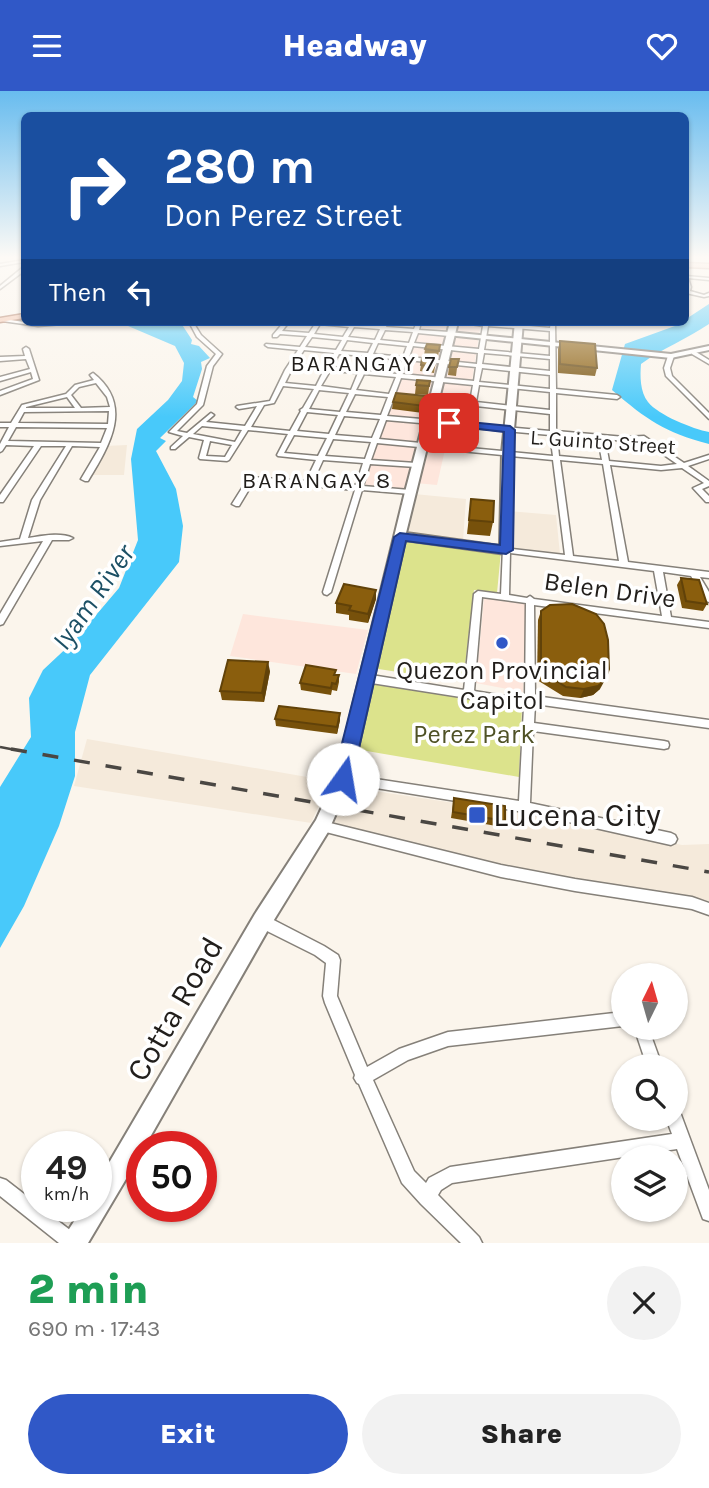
<!DOCTYPE html>
<meta charset="utf-8">
<style>
body{margin:0;font-family:Karla,sans-serif;background:#f2f2f2;color:#222;height:100vh;display:flex;flex-direction:column;font-size:26px;white-space:nowrap}
*{box-sizing:border-box;margin:0}
p{font-size:23px;color:#767676}
.icon{flex:none;width:38px;height:38px;fill:none;stroke:currentColor;stroke-width:2;stroke-linecap:round;stroke-linejoin:round}
.map{position:relative;height:1152px;overflow:hidden}
.drawer{display:flex;flex-direction:column;background:#fff;flex:1}
.drawer>*{flex:none}
.top-card{position:absolute;left:21px;top:21px;width:668px;height:214px;border-radius:10px;box-shadow:0 2px 5px #0004;background:#1a4fa0;color:#fff;overflow:hidden}
.needle{width:46px;rotate:5deg}
.controls{position:absolute;left:611px;top:872px;display:grid;gap:14px}
.controls a{display:grid;place-items:center;width:77px;height:77px;border-radius:50%;background:#fff;box-shadow:0 2px 5px #0004;font-size:35px}
.speed{position:absolute;left:21px;top:1040px;display:flex;gap:14px;font-size:35px;font-weight:700;text-align:center}
.speed>*{display:grid;place-content:center;width:91px;height:91px;border-radius:50%;background:#fff;box-shadow:0 2px 5px #0004;line-height:1}
.speed small{font-size:18px;font-weight:400}
.speed .limit{border:10px solid #d22;background:#fff;color:#111}
.pin{position:absolute;display:grid;place-items:center;width:60px;height:60px;color:#fff;margin:-30px;border-radius:14px;box-shadow:0 4px 10px #0006}
.me{position:absolute;width:77px;margin:-38px;rotate:13deg;stroke-linejoin:round;filter:drop-shadow(0 0 5px #0008)}
.turn{display:flex;align-items:center;gap:24px;height:147px;padding:0 28px;font-size:32px}
.turn .icon{width:91px;height:91px;stroke-width:2.5}
.turn b{display:block;font-size:49px;line-height:60px}
.then{display:flex;align-items:center;height:66px;padding:0 28px;background:#0003;gap:14px;font-size:26px}
.round{display:grid;place-items:center;flex:none;width:74px;height:74px;border-radius:37px;background:#f2f2f2}
.head{display:flex;align-items:center;justify-content:space-between;height:119px;padding:0 28px}
h1{font-size:42px;font-weight:800;line-height:52px;color:#1e9e55}
.button{display:flex;gap:14px;margin-top:auto;padding:14px 28px}
.button a{flex:1;height:80px;border-radius:42px;background:#3058c7;color:#fff;font-size:28px;font-weight:800;line-height:80px;text-align:center}
.button a+a{background:#f2f2f2;color:#222}
header{display:flex;justify-content:space-between;align-items:center;height:91px;padding:0 28px;background:#3058c7;color:#fff;font-size:32px;font-weight:800}
.map>svg:first-child{display:block}
</style>
<header><svg class="icon" aria-label="menu" viewBox="0 0 24 24"><path d="M4 6h16M4 12h16M4 18h16"/></svg>Headway<svg class="icon" aria-label="heart" viewBox="0 0 24 24"><path d="M12 20l-8-8c-3-5 5-10 8-4 3-6 11-1 8 4z"/></svg></header>
<div class="map">
<svg width="709" height="1152" viewBox="0 0 709 1152">
<rect width="100%" height="100%" fill="#fbf5ec"/>
<g fill="#fee6dc">
<polygon points="422,231 481,231 462,355 446,354 437,394 415,392 413,400 362,394"/>
<polygon points="484,507 527,512 523,601 476,592"/>
<polygon points="243,523 368,539 356,583 230,565"/>
</g>
<g fill="#f5eadb">
<polygon points="127,354 124,384 91,384 105,355"/>
<polygon points="414,403 466,408 463,450 405,442"/>
<polygon points="508,420 556,424 560,463 510,458"/>
<polygon points="87,648 330,690 311,732 74,695"/>
<polygon points="347,696 522,722 682,754 709,753 709,814 560,792 333,736"/>
</g>
<g fill="#dce38c">
<polygon points="404,448 501,460 497,502 474,499 463,591 372,577"/>
<polygon points="371,593 522,616 519,686 355,658"/>
</g>
<g fill="#48c9fa">
<path d="M709 213V233C687 248 663 257 641 273 640 285 640 301 648 311 658 324 693 338 709 341V353C664 341 647 329 612 299L625 253 686 231V228Z"/>
<polygon points="129,231 181,232 192,249 191,253 199,255 210,267 201,271 202,278 193,306 198,310 160,347 166,350 156,360 176,398 183,435 179,471 90,584 75,641 75,685 59,735 24,815 0,857 0,696 31,646 29,607 43,579 74,550 119,497 138,449 131,368 137,338 168,309 182,290 184,272 175,255 121,232"/>
</g>
<g fill="none" stroke-linecap="round" stroke-linejoin="round">
<defs>
<g id="minor">
<polygon points="24,169 24,171 0,175 0,173"/>
<polygon points="22,177 24,177 24,180 0,198 0,195"/>
<polygon points="686,185 709,187 709,189 688,187 691,196 690,200 704,204 709,202 709,205 704,206 686,202"/>
<polygon points="4,228 24,231 77,231 75,232 38,235 2,230"/>
<path d="M189 231H193L201 244 222 263 213 275 203 314 177 340 187 342 211 322 214 324 206 331 245 335 257 315 239 318 236 316 237 315 270 310 285 279 298 259 268 256 265 254 266 253 300 256 307 245 280 243 277 246H273V244L284 231H289L282 240 309 242 315 233 312 231 351 233 352 231H356L355 233 381 235 384 231H388L386 236 414 238 417 231H421L419 239 449 241 452 243 449 245 418 242 414 252 479 258 483 235 458 231H488L550 237 551 231H555L556 298 617 304 620 306 617 308 556 302V340L625 346 644 345 684 372 709 364V368L688 375 709 390V395L702 398 709 405V411H706L693 397 704 392 682 377 661 379 610 374 628 471 709 481V487L700 486 709 501V511L706 510 691 485 663 481 671 526 709 531V537L534 514 535 605 709 629V637L535 613 534 632 664 650 668 651 669 654 668 657 664 658 533 640 530 712 671 742 675 744 677 748 675 752 671 754 524 721 339 691 337 688 339 685 343 683 519 710 524 616 365 591 362 590 360 587 362 584 365 583 464 599 474 503 478 500 501 503 503 457 565 464 553 369 377 352 371 369 416 372 419 374 416 376 370 373 363 395 410 399 414 401 410 403 362 399 331 501 327 504 324 503 323 501 355 399 254 390 239 415H236L232 413 249 386 306 390 316 369 278 365 277 364 288 343 248 339 229 369 227 370 200 368 199 367 204 349 189 346 175 358H171V356L183 345 169 341 197 313 207 275 216 263 197 246ZM320 233 349 236 343 246 314 243ZM488 235 550 240V265L484 259ZM354 236 380 238 375 249 348 246ZM385 239 413 241 409 252 380 249ZM312 246 342 249 336 259 305 256ZM347 249 373 252 368 262 341 260ZM378 252 407 255 403 266 373 263ZM413 255 478 262 477 273 409 266ZM304 259 334 262 326 276 295 273ZM484 262 550 268V280L482 273ZM339 263 367 265 360 279 332 276ZM372 266 402 269 397 283 365 280ZM407 269 476 276 474 290 402 283ZM293 276 324 279 316 295 285 292ZM482 277 550 284V298L479 291ZM330 280 358 282 351 299 321 295ZM364 283 396 286 389 303 356 299ZM401 287 473 294 470 311 414 305 411 307 414 309 470 314 467 332 387 325 394 307 398 305 395 303ZM479 294 550 301V319L476 311ZM283 295 314 298 303 317 300 319 301 320 290 340 251 336 264 314 274 312ZM319 299 349 302 340 321 309 318ZM355 303 388 306 381 324 346 321ZM476 315 550 323V340L473 333ZM307 321 338 324 329 343 297 340ZM344 325 380 328 372 347 335 344ZM386 329 466 336 463 356 379 348ZM202 335 242 339 235 351 193 343ZM473 337 550 344 553 365 470 357ZM294 344 327 347 318 365 284 362ZM557 344 598 348 602 369 559 365ZM333 348 371 351 365 368 325 365ZM605 348 625 350 641 348 677 373 661 375 609 370ZM210 350 232 354 225 366 206 365ZM323 369 363 372 356 394 313 391ZM560 369 603 373 619 470 573 465ZM510 462 654 480 662 525 534 508 530 505 527 507 509 504ZM482 506 526 512 525 608 474 600Z"/>
<path d="M627 231H646C642 234 631 234 627 231Z"/>
<polygon points="26,256 29,258 39,289 0,304 0,300 33,288 31,281 0,290 0,286 30,278 26,268 0,270 0,266 25,265 23,258"/>
<polygon points="692,261 696,261 709,269 709,273 692,263"/>
<polygon points="671,263 674,265 670,277 672,285 709,322 709,328 666,285 664,277 668,265"/>
<path d="M93 282C134 314 110 354 88 390H85L81 388 100 356 72 355 40 409 28 447C42 445 60 441 73 447L69 449H52L3 533 0 534V523L43 450 0 455V451L20 448 32 409 66 355H41L3 411H0V404L34 355 6 354 2 360 0 361V353L9 336H0V332H11L22 314 66 303 75 294 94 289 90 284ZM96 292 107 306 110 316 81 317 71 304 79 296ZM67 306 75 317H26V316ZM109 320 108 333 18 332 24 321ZM16 336 107 337 101 352 8 350Z"/>
<polygon points="322,730 501,774 575,788 692,806 709,812 709,824 692,818 575,800 501,786 322,740 318,739 316,735 318,731"/>
<polygon points="262,823 324,855 338,864 340,869 337,905 367,976 399,958 448,941 623,921 623,935 448,955 408,969 373,989 414,1080 426,1092 429,1087 450,1076 672,1043 666,1027 676,1027 676,1020 680,1021 709,1099 709,1130 703,1128 677,1058 452,1092 441,1099 438,1104 479,1146 482,1152 461,1152 421,1113 402,1092 359,993 357,992 354,987 355,984 325,912 323,905 326,872 315,864 257,835 255,830 257,825"/>
<polygon points="634,936 648,936 662,975 647,975"/>
<polygon points="0,1087 6,1089 37,1113 37,1115 39,1115 79,1146 82,1152 59,1152 0,1105"/>
</g>
<polygon id="tertiary" points="449,241 671,263 709,255 709,259 671,267 447,244 447,242"/>
<polygon id="secondary" points="450,231 458,231 406,442 500,455 502,362 515,231 523,231 512,362 512,459 506,463 405,449 351,688 328,741 269,837 145,1055 142,1055 142,1061 88,1152 60,1152 84,1115 96,1115 96,1094 255,823 316,729 335,688 405,401"/>
<g id="primary">
<polygon points="686,172 709,173 709,177 686,176"/>
<polygon points="24,223 24,227 0,231 0,227"/>
</g>
</defs>
<use href="#minor" stroke="#858079" stroke-width="3"/>
<use href="#tertiary" stroke="#858079" stroke-width="4"/>
<use href="#secondary" stroke="#858079" stroke-width="4"/>
<use href="#primary" stroke="#a4694d" stroke-width="3"/>
<use href="#minor" fill="#fff" fill-rule="evenodd"/>
<use href="#tertiary" fill="#fff" fill-rule="evenodd"/>
<use href="#secondary" fill="#fff" fill-rule="evenodd"/>
<use href="#primary" fill="#f2bea4" fill-rule="evenodd"/>
<polyline stroke="#4a4743" stroke-width="2.5" stroke-dasharray="12 12" stroke-linecap="butt" points="0,656 21,660"/>
<polyline stroke="#4a4743" stroke-width="3.5" stroke-dasharray="16 16" stroke-linecap="butt" points="11,658 709,781"/>
</g>
<g fill="#77510b">
<polygon points="560,250 597,277 595,285 558,282 558,258"/>
<polygon points="440,254 438,266 424,265 425,258"/>
<polygon points="422,267 436,268 434,282 420,280"/>
<polygon points="449,276 457,277 456,285 448,284"/>
<polygon points="430,290 428,304 415,303 416,294"/>
<polygon points="393,311 426,312 423,322 392,318"/>
<polygon points="471,408 493,431 490,445 467,443"/>
<polygon points="681,487 707,513 703,520 682,517 677,494"/>
<polygon points="376,499 376,508 368,532 349,529 349,524 336,522 336,512"/>
<polygon points="541,520 600,598 593,604 580,607 563,605 537,589 538,529"/>
<polygon points="270,580 264,611 222,609 220,600"/>
<polygon points="336,584 339,584 339,591 337,600 332,599 331,604 301,599 300,592"/>
<polygon points="340,622 340,629 337,643 276,635 275,628"/>
<polygon points="454,707 505,730 502,736 451,727"/>
</g>
<g fill="#614209">
<polygon points="376,499 376,508 368,532 368,523"/>
<polygon points="268,571 270,580 264,611 262,602"/>
<polygon points="605,589 600,598 593,604 580,607 584,598"/>
<polygon points="340,622 340,629 337,643 337,636"/>
</g>
<g fill="#8a5e0d" stroke="#614209" stroke-width="2">
<polygon points="560,250 595,253 597,277 560,273"/>
<polygon points="427,253 440,254 439,260 425,258"/>
<polygon points="422,267 436,268 434,276 421,274"/>
<polygon points="451,268 459,268 457,276 449,276"/>
<polygon points="417,289 430,290 429,295 416,294"/>
<polygon points="396,302 426,305 424,315 393,311"/>
<polygon points="471,408 494,410 493,431 469,429"/>
<polygon points="681,487 699,489 707,513 686,510"/>
<polygon points="344,493 376,499 368,523 349,519 351,515 336,512"/>
<polygon points="572,513 596,523 604,533 608,549 609,578 605,589 598,595 584,598 566,596 541,580 541,520 550,514"/>
<polygon points="228,569 268,571 262,602 220,600"/>
<polygon points="306,574 336,579 334,584 339,584 336,593 332,592 331,597 300,592"/>
<polygon points="279,615 340,622 337,636 275,628"/>
<polygon points="454,707 505,715 505,730 453,721"/>
</g>
<linearGradient id="sky" x2="0" y2="1"><stop stop-color="#68bcef"/><stop offset="0.51" stop-color="#fdfaf6"/><stop offset="1" stop-color="#fdfaf6" stop-opacity="0"/></linearGradient>
<rect width="709" height="326" fill="url(#sky)"/>
<polygon fill="#3058c7" stroke="#1f3981" stroke-width="2" points="449,329 510,335 515,339 513,459 506,463 406,450 352,688 349,694 343,696 336,694 333,688 394,446 400,442 500,454 504,341 445,334 445,330"/>
<g fill="#3058c7" stroke="#fff" stroke-width="2.5">
<circle cx="502" cy="552" r="7"/>
<rect x="468" y="715" width="18" height="18" rx="3.5"/>
</g>
<g text-anchor="middle" dominant-baseline="central" stroke-width="7" stroke-linejoin="round" paint-order="stroke">
<g font-size="21" fill="#211e1b" stroke="#fff">
<text transform="translate(603 351) rotate(4)">L. Guinto Street</text>
</g>
<g font-size="23" letter-spacing="2" fill="#211e1b" stroke="#fff">
<text x="364" y="272">BARANGAY 7</text>
<text x="317" y="389">BARANGAY 8</text>
</g>
<g font-size="26" fill="#211e1b" stroke="#fff">
<text transform="translate(610 499) rotate(8)">Belen Drive</text>
</g>
<g font-size="26" fill="#211e1b" stroke="#fff">
<text x="502" y="579">Quezon Provincial<tspan x="502" dy="30">Capitol</tspan></text>
</g>
<g font-size="26" fill="#4f5226" stroke="#fff">
<text x="474" y="643">Perez Park</text>
</g>
<g font-size="28" font-style="italic" fill="#1c5065" stroke="#fff">
<text transform="translate(93 506) rotate(-55)">Iyam River</text>
</g>
<g font-size="32" fill="#211e1b" stroke="#fff" text-anchor="start">
<text x="493" y="724">Lucena City</text>
</g>
<g font-size="32" fill="#211e1b" stroke="#fff">
<text transform="translate(175 918) rotate(-60)">Cotta Road</text>
</g>
</g>
</svg>
<div class="controls">
<a><svg class="needle" viewBox="-14 -14 28 28"><path d="M0-13l5 13h-10z" fill="#e53935"/><path d="M0 13l5-13h-10z" fill="#767676"/></svg></a>
<a><svg class="icon" aria-label="search" viewBox="0 0 24 24"><circle cx="10" cy="10" r="6"/><path d="M15 15l6 6"/></svg></a>
<a><svg class="icon" aria-label="layers" viewBox="0 0 24 24"><path d="M12 4l9 5-9 5-9-5zM3 14l9 5 9-5"/></svg></a>
</div>
<div class="speed"><div>49<small>km/h</small></div><div class="limit">50</div></div>
<div class="pin" style="left:449px;top:332px;background:#d93025"><svg class="icon" aria-label="arrive" viewBox="0 0 24 24"><path d="M6 21V4h12l-3 4 3 4H6"/></svg></div>
<svg class="me" style="left:343px;top:688px" viewBox="-20 -20 40 40"><circle r="19" fill="#fff"/><path d="M0-13L10 11 0 6-10 11z" fill="#3058c7"/></svg>
<div class="top-card">
<div class="turn"><svg class="icon" aria-label="right" viewBox="0 0 24 24"><path d="M7 20v-9h11M14 6l5 5-5 5"/></svg><div><b>280 m</b>Don Perez Street</div></div>
<div class="then">Then<svg class="icon" aria-label="left" viewBox="0 0 24 24"><path d="M17 20v-9H6M10 6l-5 5 5 5"/></svg></div>
</div>
</div>
<section class="drawer">
<div class="head"><div><h1>2 min</h1><p>690 m · 17:43</p></div><a class="round"><svg class="icon" aria-label="close" viewBox="0 0 24 24"><path d="M6 6l12 12M18 6L6 18"/></svg></a></div>
<div class="button"><a>Exit</a><a>Share</a></div>
</section>
